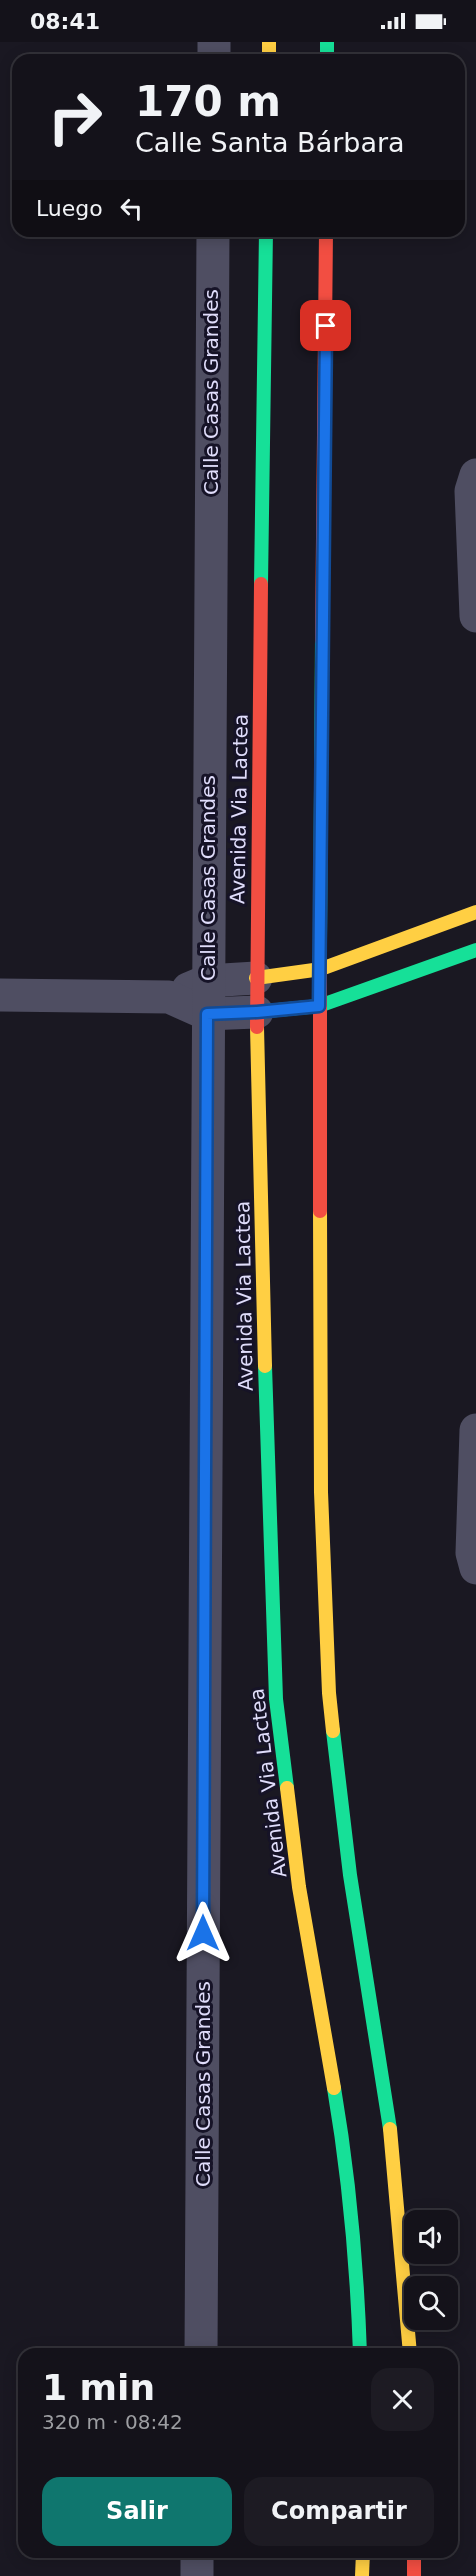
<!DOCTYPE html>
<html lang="es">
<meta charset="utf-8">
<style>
body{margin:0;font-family:"DejaVu Sans",sans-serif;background:#1d1b23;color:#f1f3f6;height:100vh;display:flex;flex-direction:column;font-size:22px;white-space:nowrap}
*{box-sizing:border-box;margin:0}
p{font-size:20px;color:#9d9ea2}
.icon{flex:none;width:33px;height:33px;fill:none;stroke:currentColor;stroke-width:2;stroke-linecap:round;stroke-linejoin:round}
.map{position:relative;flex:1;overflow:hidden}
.panel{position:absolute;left:18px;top:2306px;width:440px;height:210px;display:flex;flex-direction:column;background:#14121a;border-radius:18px;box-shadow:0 3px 15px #0003,0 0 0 2px #333239}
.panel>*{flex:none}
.banner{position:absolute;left:12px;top:12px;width:453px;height:183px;border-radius:18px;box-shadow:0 3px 15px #0003,0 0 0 2px #333239;background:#14121a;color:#f1f3f6;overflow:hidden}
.buttons{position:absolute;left:404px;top:2168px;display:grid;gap:12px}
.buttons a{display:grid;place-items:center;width:54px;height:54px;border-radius:12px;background:#14121a;box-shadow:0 3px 15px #0003,0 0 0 2px #333239;font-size:30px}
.pin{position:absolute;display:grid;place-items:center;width:51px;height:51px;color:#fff;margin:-26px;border-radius:12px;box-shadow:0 3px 9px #0006}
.me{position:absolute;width:66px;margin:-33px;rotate:0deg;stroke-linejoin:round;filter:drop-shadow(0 0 4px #0008)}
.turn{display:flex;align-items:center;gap:21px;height:126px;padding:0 24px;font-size:27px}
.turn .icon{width:78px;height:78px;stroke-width:2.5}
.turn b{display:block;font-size:42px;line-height:51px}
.then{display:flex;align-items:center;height:57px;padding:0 24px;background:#0003;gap:12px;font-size:22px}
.round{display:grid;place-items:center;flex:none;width:63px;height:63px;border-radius:18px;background:#1d1b23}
.summary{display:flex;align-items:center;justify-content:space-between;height:102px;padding:0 24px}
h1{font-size:36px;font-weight:600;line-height:45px}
.primary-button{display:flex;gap:12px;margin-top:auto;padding:12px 24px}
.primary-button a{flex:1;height:69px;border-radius:18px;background:#0f766e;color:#fff;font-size:24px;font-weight:600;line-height:69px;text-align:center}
.primary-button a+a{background:#1d1b23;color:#f1f3f6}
.status{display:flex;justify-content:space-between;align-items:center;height:42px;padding:0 30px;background:#14121a;direction:ltr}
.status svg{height:16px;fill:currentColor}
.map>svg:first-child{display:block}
</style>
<div class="status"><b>08:41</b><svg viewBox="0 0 49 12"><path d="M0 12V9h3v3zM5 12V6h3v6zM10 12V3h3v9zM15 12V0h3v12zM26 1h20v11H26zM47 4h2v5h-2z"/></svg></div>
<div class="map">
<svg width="476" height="2534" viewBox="0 0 476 2534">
<rect width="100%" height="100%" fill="#1a1822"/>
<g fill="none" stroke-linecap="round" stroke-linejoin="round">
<g stroke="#4f4e62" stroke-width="33">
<polyline points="214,18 214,0"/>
<polyline points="476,433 471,449 476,574"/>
<polyline points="188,947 207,939 256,936"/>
<polyline points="0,953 169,955 207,972 257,970"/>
<polyline points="476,1388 472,1511 476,1526"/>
<polyline points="201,2312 213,189"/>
<polyline points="197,2534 197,2510"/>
</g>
<g stroke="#16e098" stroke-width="14">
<polyline points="327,0 327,18"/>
<polyline points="261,542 266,189"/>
<polyline points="320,898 322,598"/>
<polyline points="257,970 319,964 476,908"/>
<polyline points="265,1324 276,1657 287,1746"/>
<polyline points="333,1689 350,1833 390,2087"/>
<path d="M334 2046C349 2134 357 2223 360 2312"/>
</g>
<g stroke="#ffcf43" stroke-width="14">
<polyline points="269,0 269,18"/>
<polyline points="256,936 321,927 476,870"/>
<polyline points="257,985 265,1324"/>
<polyline points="320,1169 321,1450 329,1651 333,1689"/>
<polyline points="287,1746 299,1845 334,2046"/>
<polyline points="390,2087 410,2312"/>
<polyline points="362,2534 363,2510"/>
</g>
<g stroke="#f24e42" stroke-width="14">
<polyline points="322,598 326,189"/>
<polyline points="320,898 320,1169"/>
<polyline points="257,985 261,542"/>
<polyline points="414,2510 414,2534"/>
</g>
</g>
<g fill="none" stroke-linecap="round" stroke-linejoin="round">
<defs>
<polyline id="route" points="203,1891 207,972 257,970 319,964 326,284"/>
</defs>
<use href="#route" stroke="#114b97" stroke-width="15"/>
<use href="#route" stroke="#1a73e8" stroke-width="10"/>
</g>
<g text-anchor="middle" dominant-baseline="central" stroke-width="6" stroke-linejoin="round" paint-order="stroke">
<g font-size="20" fill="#e0ddfb" stroke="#161327">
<text transform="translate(211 350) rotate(-90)">Calle Casas Grandes</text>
<text transform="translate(239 767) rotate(-89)">Avenida Via Lactea</text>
<text transform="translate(208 836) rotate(-90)">Calle Casas Grandes</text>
<text transform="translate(244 1254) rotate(-91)">Avenida Via Lactea</text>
<text transform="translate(268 1741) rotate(-97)">Avenida Via Lactea</text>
<text transform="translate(203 2042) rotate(-90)">Calle Casas Grandes</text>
</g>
</g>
</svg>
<div class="buttons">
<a><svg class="icon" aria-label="sound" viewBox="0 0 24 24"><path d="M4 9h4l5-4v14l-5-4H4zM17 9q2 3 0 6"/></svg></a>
<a><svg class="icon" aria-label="search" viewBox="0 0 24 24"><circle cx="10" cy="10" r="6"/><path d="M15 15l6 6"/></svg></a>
</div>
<div class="pin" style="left:326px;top:284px;background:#d93025"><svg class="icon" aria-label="arrive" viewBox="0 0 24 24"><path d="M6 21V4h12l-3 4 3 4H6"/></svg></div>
<svg class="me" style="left:203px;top:1891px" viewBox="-20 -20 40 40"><path d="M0-17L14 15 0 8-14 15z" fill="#1a73e8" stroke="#fff" stroke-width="4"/></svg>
<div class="banner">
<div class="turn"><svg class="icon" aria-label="right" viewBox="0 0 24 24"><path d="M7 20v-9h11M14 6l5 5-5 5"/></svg><div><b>170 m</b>Calle Santa Bárbara</div></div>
<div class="then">Luego<svg class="icon" aria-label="left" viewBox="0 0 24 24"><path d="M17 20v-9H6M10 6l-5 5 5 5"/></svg></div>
</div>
<section class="panel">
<div class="summary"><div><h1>1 min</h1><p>320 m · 08:42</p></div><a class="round"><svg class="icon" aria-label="close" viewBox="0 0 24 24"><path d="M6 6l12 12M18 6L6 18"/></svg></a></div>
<div class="primary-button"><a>Salir</a><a>Compartir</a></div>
</section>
</div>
